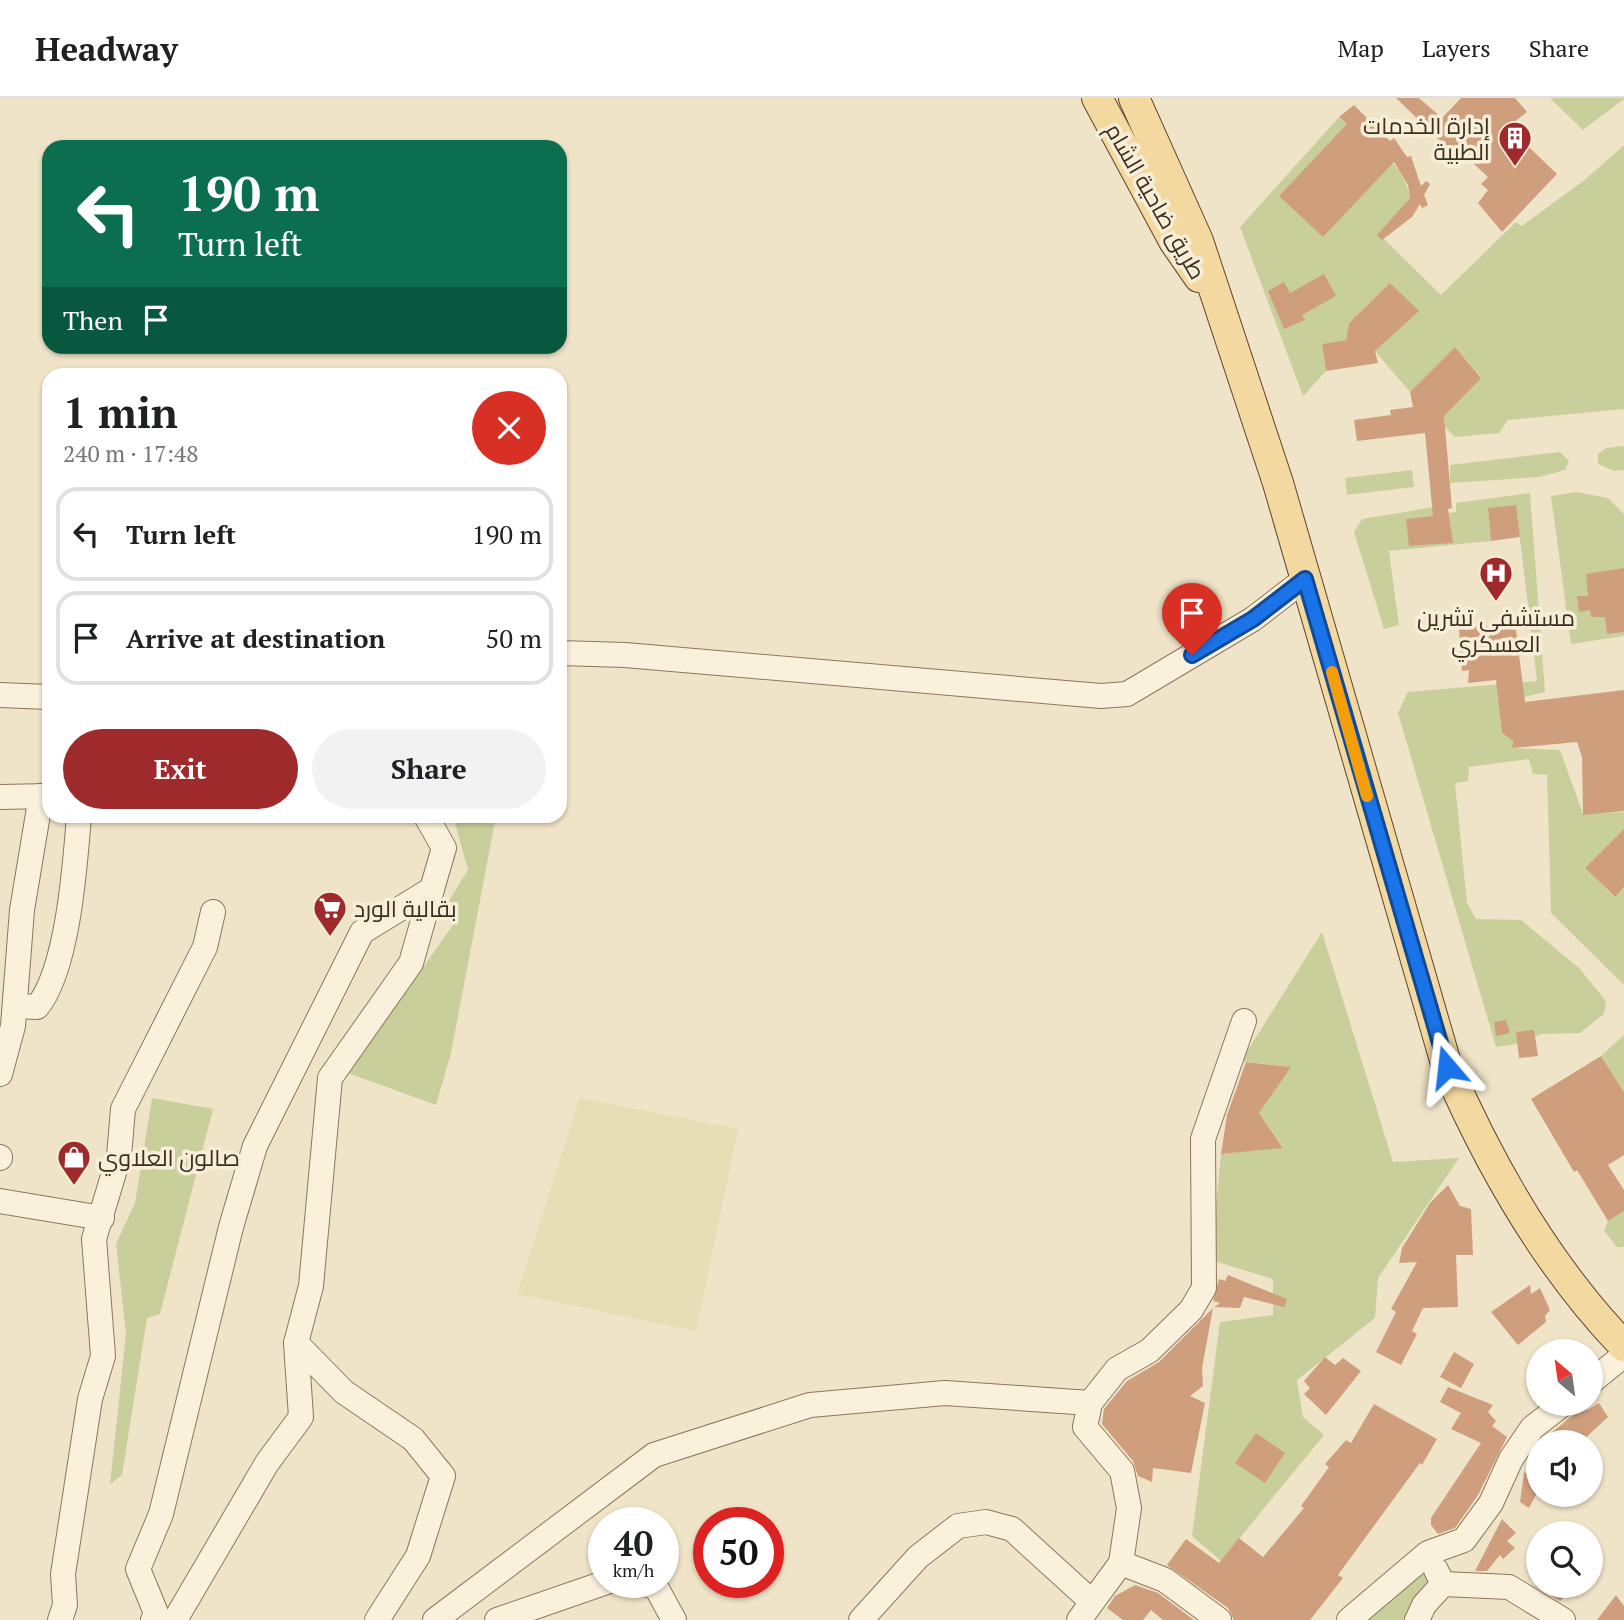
<!DOCTYPE html>
<meta charset="utf-8">
<style>
body{margin:0;font-family:"PT Serif",Cairo,serif;background:#f2f2f2;color:#202124;height:100vh;display:flex;flex-direction:column;font-size:26px;white-space:nowrap}
*{box-sizing:border-box;margin:0}
p{font-size:23px;color:#757577}
.icon{flex:none;width:38px;height:38px;fill:none;stroke:currentColor;stroke-width:2;stroke-linecap:round;stroke-linejoin:round}
.map{position:relative;flex:1;overflow:hidden}
.details{position:absolute;left:42px;top:270px;width:525px;height:455px;display:flex;flex-direction:column;background:#fff;border-radius:21px;box-shadow:0 2px 5px #0004}
.details>*{flex:none}
.top-card{position:absolute;left:42px;top:42px;width:525px;height:214px;border-radius:21px;box-shadow:0 2px 5px #0004;background:#0b6e4f;color:#fff;overflow:hidden}
.needle{width:46px;rotate:331deg}
.fabs{position:absolute;left:1526px;top:1241px;display:grid;gap:14px}
.fabs a{display:grid;place-items:center;width:77px;height:77px;border-radius:50%;background:#fff;box-shadow:0 2px 5px #0004;font-size:35px}
.speed{position:absolute;left:588px;top:1409px;display:flex;gap:14px;font-size:35px;font-weight:700;text-align:center}
.speed>*{display:grid;place-content:center;width:91px;height:91px;border-radius:50%;background:#fff;box-shadow:0 2px 5px #0004;line-height:1}
.speed small{font-size:18px;font-weight:400}
.speed .limit{border:10px solid #d22;background:#fff;color:#111}
.pin{position:absolute;display:grid;place-items:center;width:60px;height:60px;color:#fff;margin:-72px -30px;border-radius:50% 50% 50% 0;rotate:-45deg;box-shadow:0 0 7px #0007}
.pin .icon{rotate:45deg}
.me{position:absolute;width:77px;margin:-38px;rotate:343deg;stroke-linejoin:round;filter:drop-shadow(0 0 5px #0008)}
.turn{display:flex;align-items:center;gap:24px;height:147px;padding:0 21px;font-size:32px}
.turn .icon{width:91px;height:91px;stroke-width:2.5}
.turn b{display:block;font-size:49px;line-height:60px}
.then{display:flex;align-items:center;height:66px;padding:0 21px;background:#0003;gap:14px;font-size:26px}
.round{display:grid;place-items:center;flex:none;width:74px;height:74px;border-radius:37px;background:#f2f2f2}
.summary{display:flex;align-items:center;justify-content:space-between;height:119px;padding:0 21px}
h1{font-size:42px;font-weight:700;line-height:52px}
.action{display:flex;gap:14px;margin-top:auto;padding:14px 21px}
.action a{flex:1;height:80px;border-radius:42px;background:#9e2a2b;color:#fff;font-size:28px;font-weight:700;line-height:80px;text-align:center}
.action a+a{background:#f2f2f2;color:#202124}
ul{padding:0;list-style:none}
li{display:flex;align-items:center;gap:21px;height:94px;margin:0 14px 10px;padding:0 7px;border:4px solid #e0e0e0;border-radius:21px}
li div{flex:1}
li b{display:block;font-size:26px}
li em{font-style:normal}
header{display:flex;align-items:center;gap:42px;box-sizing:border-box;height:98px;padding:0 35px;background:#fff;border-bottom:2px solid #e0e0e0}
header strong{font-size:33px}
nav{display:flex;gap:38px;margin-inline-start:auto;font-size:24px}
.map>svg:first-child{display:block}
</style>
<header>
<strong>Headway</strong>
<nav><a>Map</a><a>Layers</a><a>Share</a></nav>
</header>
<div class="map">
<svg width="1624" height="1522" viewBox="0 0 1624 1522">
<rect width="100%" height="100%" fill="#f0e4c8"/>
<polygon fill="#e6deb5" points="580,1000 738,1031 696,1233 517,1196"/>
<g fill="#c9cf9b">
<polygon points="1550,0 1624,0 1624,1 1583,32"/>
<path d="M1339 19C1366 41 1405 64 1410 100L1379 136 1441 197 1516 124 1522 128 1587 80 1624 47V311L1508 322 1499 335 1455 339 1445 329 1444 317 1481 279 1455 249 1410 294 1375 253 1418 213 1390 185 1349 225 1346 242 1322 246 1326 273 1303 298 1240 129Z"/>
<polygon points="1624,348 1624,372 1614,373 1598,366 1598,356 1606,350"/>
<polygon points="1560,354 1569,363 1565,372 1539,379 1450,385 1450,367"/>
<polygon points="1412,372 1414,389 1347,397 1345,380"/>
<polygon points="1576,394 1608,400 1624,416 1624,538 1571,546 1551,398"/>
<polygon points="1530,395 1545,594 1499,605 1502,635 1513,643 1512,650 1560,652 1583,716 1624,714 1624,731 1585,770 1614,799 1624,790 1624,887 1551,815 1547,677 1533,676 1529,661 1469,669 1468,683 1455,685 1467,805 1476,821 1521,822 1579,870 1606,903 1604,916 1580,935 1541,936 1523,945 1496,949 1398,615 1408,594 1537,583 1516,408 1488,410 1491,443 1389,453 1399,527 1384,531 1354,434 1362,421 1446,407 1447,415 1456,414 1456,405"/>
<polygon points="453,718 496,718 451,955 436,1007 348,975 458,820 443,812 468,772"/>
<polygon points="1322,834 1393,1064 1459,1060 1378,1180 1375,1220 1297,1282 1303,1319 1324,1337 1221,1463 1192,1438 1220,1224 1273,1217 1273,1181 1211,1162 1221,1056 1283,1049 1259,1015 1290,969 1241,963"/>
<polygon points="1624,937 1624,994 1601,958"/>
<polygon points="152,1000 213,1011 160,1216 147,1220 122,1377 110,1386 126,1236 116,1146 135,1105"/>
<polygon points="1624,1113 1624,1149 1617,1149 1604,1132 1608,1123"/>
<polygon points="1425,1469 1434,1483 1406,1522 1355,1522"/>
</g>
<g fill="#cf9f7d">
<polygon points="1396,0 1419,0 1442,20 1461,0 1515,0 1527,14 1508,29 1557,76 1502,134 1478,105 1488,92 1481,86 1488,79 1459,52 1455,57"/>
<polygon points="1354,7 1390,43 1394,40 1407,59 1411,58 1421,88 1426,83 1430,86 1424,97 1428,107 1422,110 1420,106 1412,119 1382,142 1377,137 1410,100 1408,87 1394,64 1323,139 1279,98 1347,26 1339,19"/>
<polygon points="1324,176 1336,198 1302,217 1305,222 1284,231 1268,193 1284,184 1290,195"/>
<polygon points="1390,185 1419,213 1375,253 1378,265 1326,273 1322,246 1346,242 1349,225"/>
<polygon points="1455,249 1481,280 1444,318 1452,410 1448,411 1453,445 1409,448 1406,421 1433,418 1425,335 1357,343 1354,322 1391,317 1390,312 1413,309 1410,294"/>
<polygon points="1516,407 1520,439 1491,443 1488,410"/>
<polygon points="1624,470 1624,534 1607,536 1605,519 1591,519 1590,512 1579,514 1577,498 1588,498 1586,476"/>
<polygon points="1515,525 1525,604 1624,592 1624,713 1583,717 1582,659 1577,644 1512,650 1513,643 1502,635 1496,582 1468,585 1469,572 1462,573 1459,531"/>
<polygon points="1624,731 1624,789 1615,799 1585,770"/>
<polygon points="1506,922 1510,935 1496,938 1494,924"/>
<polygon points="1534,932 1538,958 1519,960 1516,934"/>
<polygon points="1601,958 1624,994 1624,1057 1608,1067 1624,1092 1624,1113 1608,1123 1577,1072 1574,1074 1531,1001"/>
<polygon points="1246,964 1291,969 1259,1015 1283,1050 1221,1056 1227,1017"/>
<polygon points="1448,1087 1460,1108 1471,1111 1473,1157 1456,1157 1458,1209 1423,1210 1412,1233 1417,1236 1401,1267 1376,1254 1396,1214 1391,1211 1417,1164 1399,1165 1402,1150 1430,1105"/>
<polygon points="1228,1177 1287,1201 1284,1209 1244,1199 1240,1210 1214,1209 1220,1205 1213,1203 1219,1181 1225,1183"/>
<polygon points="1530,1187 1531,1196 1540,1190 1550,1212 1545,1218 1546,1224 1518,1247 1491,1214"/>
<polygon points="1213,1210 1202,1270 1203,1288 1190,1298 1205,1305 1191,1375 1153,1370 1152,1384 1138,1378 1133,1363 1102,1326 1104,1311 1127,1283 1159,1264"/>
<polygon points="1454,1254 1474,1266 1461,1290 1440,1279"/>
<polygon points="1325,1259 1335,1267 1343,1260 1361,1273 1326,1317 1304,1296 1310,1290 1304,1283"/>
<polygon points="1448,1289 1493,1307 1488,1314 1496,1323 1492,1328 1507,1339 1478,1397 1455,1430 1438,1436 1431,1427 1431,1420 1481,1345 1451,1331 1461,1315 1440,1304"/>
<polygon points="1599,1305 1608,1319 1581,1344 1540,1344 1572,1318 1578,1306 1582,1306 1588,1312"/>
<polygon points="1374,1306 1437,1341 1422,1367 1420,1365 1338,1477 1343,1480 1310,1522 1234,1522 1228,1510 1167,1467 1186,1441 1219,1465 1239,1440 1263,1459 1304,1410 1301,1408 1329,1369 1325,1366 1346,1342 1351,1345"/>
<polygon points="1256,1335 1285,1355 1265,1385 1235,1365"/>
<polygon points="1524,1374 1538,1383 1538,1393 1529,1410 1520,1404"/>
<polygon points="1502,1421 1516,1435 1507,1443 1515,1450 1503,1461 1500,1457 1487,1473 1475,1473"/>
<polygon points="1135,1487 1158,1495 1194,1522 1163,1522 1151,1512 1143,1522 1123,1522 1107,1510 1115,1498"/>
<polygon points="1535,1488 1577,1488 1560,1503"/>
<polygon points="1616,1497 1624,1508 1624,1522 1597,1522"/>
</g>
<g fill="none" stroke-linecap="round" stroke-linejoin="round">
<defs>
<g id="minor">
<polyline points="560,555 625,557 1101,598 1127,596 1253,521 1305,481"/>
<polyline points="0,597 49,599"/>
<polyline points="0,699 49,698"/>
<path d="M15 908 37 909C68 872 75 767 79 718"/>
<polyline points="0,976 13,928 22,812 41,698"/>
<polyline points="0,1059 0,1060"/>
<polyline points="0,1103 102,1120"/>
<polyline points="296,1245 311,1188 330,980 411,865 432,791"/>
<polyline points="1591,1284 1624,1257"/>
<polyline points="1121,1465 1165,1482 1219,1522"/>
<polyline points="636,1484 656,1489 674,1522"/>
<polyline points="1443,1486 1509,1489 1563,1522"/>
<polyline points="60,1522 65,1507 63,1476 90,1301 103,1258 94,1141 119,1058 123,1011 205,849 213,814"/>
<polyline points="153,1522 156,1515 138,1471 161,1416 231,1129 255,1048 362,834 432,791 444,750 426,718"/>
<polyline points="175,1522 267,1365 301,1319 296,1245 344,1294 413,1341 443,1378 418,1458 377,1522"/>
<polyline points="435,1522 654,1357 810,1307 945,1295 1090,1305 1117,1271 1149,1253 1191,1212 1204,1190 1203,1041 1244,923"/>
<polyline points="497,1522 607,1484"/>
<polyline points="861,1522 918,1459 958,1428 986,1424 1012,1431 1091,1503"/>
<polyline points="1079,1522 1121,1465 1129,1410 1122,1373 1085,1329 1090,1305"/>
<polyline points="1349,1522 1428,1455 1464,1442 1491,1405 1511,1361 1532,1330 1563,1306"/>
<polyline points="1417,1522 1424,1507 1443,1486 1436,1472"/>
</g>
<g id="major">
<polyline points="1097,0 1174,143 1199,179"/>
<path d="M1134 0 1198 143 1278 385 1447 969C1491 1070 1547 1168 1624 1248"/>
</g>
</defs>
<use href="#minor" stroke="#8d765c" stroke-width="26"/>
<use href="#major" stroke="#5b4430" stroke-width="32"/>
<use href="#minor" stroke="#faf1dc" stroke-width="24"/>
<use href="#major" stroke="#f3d9a0" stroke-width="30"/>
</g>
<g fill="none" stroke-linecap="round" stroke-linejoin="round">
<defs>
<polyline id="route" points="1192,557 1253,521 1305,481 1447,969"/>
</defs>
<use href="#route" stroke="#114b97" stroke-width="18"/>
<use href="#route" stroke="#1a73e8" stroke-width="12"/>
<polyline stroke="#f59e0b" stroke-width="12" points="1332,574 1367,698"/>
</g>
<defs>
<symbol id="building-pin" viewBox="-11 -11 22 30"><path d="M0 17L-7.5 6A9.5 9.5 0 1 1 7.5 6Z" fill="#9e2a2b" stroke="#f7eed8"/><path d="M-4-6H4V6H1V3H-1V6H-4ZM-2.5-4.3h1.7v1.8h-1.7ZM.8-4.3h1.7v1.8H.8ZM-2.5-1h1.7V.8h-1.7ZM.8-1h1.7V.8H.8Z" fill="#fff"/></symbol>
<symbol id="hospital-pin" viewBox="-11 -11 22 30"><path d="M0 17L-7.5 6A9.5 9.5 0 1 1 7.5 6Z" fill="#9e2a2b" stroke="#f7eed8"/><path d="M-5-5h3v3.5h4V-5h3V5h-3V1.5h-4V5h-3Z" fill="#fff"/></symbol>
<symbol id="supermarket-pin" viewBox="-11 -11 22 30"><path d="M0 17L-7.5 6A9.5 9.5 0 1 1 7.5 6Z" fill="#9e2a2b" stroke="#f7eed8"/><path d="M-6-5.5h2.5l.6 2H6L4.5 2H-2.5L-4.4-4H-6ZM-1.5 3.2a1.3 1.3 0 1 0 .1 0ZM3 3.2a1.3 1.3 0 1 0 .1 0Z" fill="#fff"/></symbol>
<symbol id="shop-pin" viewBox="-11 -11 22 30"><path d="M0 17L-7.5 6A9.5 9.5 0 1 1 7.5 6Z" fill="#9e2a2b" stroke="#f7eed8"/><path d="M-5-2.5h2.3a2.7 3.5 0 0 1 5.4 0H5L5.5 6h-11ZM-1.5-2.5h3a1.5 2.3 0 0 0-3 0Z" fill="#fff"/></symbol>
</defs>
<g fill-rule="evenodd">
<use href="#building-pin" x="1496" y="21" width="38" height="52"/>
<use href="#hospital-pin" x="1477" y="456" width="38" height="52"/>
<use href="#supermarket-pin" x="311" y="791" width="38" height="52"/>
<use href="#shop-pin" x="55" y="1040" width="38" height="52"/>
</g>
<g text-anchor="middle" dominant-baseline="central" stroke-width="7" stroke-linejoin="round" paint-order="stroke">
<g font-size="23" fill="#3d2e20" stroke="#f7eed8" text-anchor="start">
<text x="1490" y="27" text-anchor="end">إدارة الخدمات<tspan x="1490" dy="26">الطبية</tspan></text>
<text x="1496" y="519" text-anchor="middle">مستشفى تشرين<tspan x="1496" dy="26">العسكري</tspan></text>
<text x="354" y="810">بقالية الورد</text>
<text x="98" y="1059">صالون العلاوي</text>
</g>
<g font-size="23" fill="#3d2e20" stroke="#f7eed8">
<text transform="translate(1156 103) rotate(60)">طريق ضاحية الشام</text>
</g>
</g>
</svg>
<div class="fabs">
<a><svg class="needle" viewBox="-14 -14 28 28"><path d="M0-13l5 13h-10z" fill="#e53935"/><path d="M0 13l5-13h-10z" fill="#757577"/></svg></a>
<a><svg class="icon" aria-label="sound" viewBox="0 0 24 24"><path d="M4 9h4l5-4v14l-5-4H4zM17 9q2 3 0 6"/></svg></a>
<a><svg class="icon" aria-label="search" viewBox="0 0 24 24"><circle cx="10" cy="10" r="6"/><path d="M15 15l6 6"/></svg></a>
</div>
<div class="speed"><div>40<small>km/h</small></div><div class="limit">50</div></div>
<div class="pin" style="left:1192px;top:557px;background:#d93025"><svg class="icon" aria-label="arrive" viewBox="0 0 24 24"><path d="M6 21V4h12l-3 4 3 4H6"/></svg></div>
<svg class="me" style="left:1447px;top:969px" viewBox="-20 -20 40 40"><path d="M0-17L14 15 0 8-14 15z" fill="#1a73e8" stroke="#fff" stroke-width="4"/></svg>
<div class="top-card">
<div class="turn"><svg class="icon" aria-label="left" viewBox="0 0 24 24"><path d="M17 20v-9H6M10 6l-5 5 5 5"/></svg><div><b>190 m</b>Turn left</div></div>
<div class="then">Then<svg class="icon" aria-label="arrive" viewBox="0 0 24 24"><path d="M6 21V4h12l-3 4 3 4H6"/></svg></div>
</div>
<section class="details">
<div class="summary"><div><h1>1 min</h1><p>240 m · 17:48</p></div><a class="round" style="background:#d93025;color:#fff"><svg class="icon" aria-label="close" viewBox="0 0 24 24"><path d="M6 6l12 12M18 6L6 18"/></svg></a></div>
<ul>
<li><svg class="icon" aria-label="left" viewBox="0 0 24 24"><path d="M17 20v-9H6M10 6l-5 5 5 5"/></svg><div><b>Turn left</b></div><em>190 m</em></li>
<li><svg class="icon" aria-label="arrive" viewBox="0 0 24 24"><path d="M6 21V4h12l-3 4 3 4H6"/></svg><div><b>Arrive at destination</b></div><em>50 m</em></li>
</ul>
<div class="action"><a>Exit</a><a>Share</a></div>
</section>
</div>
